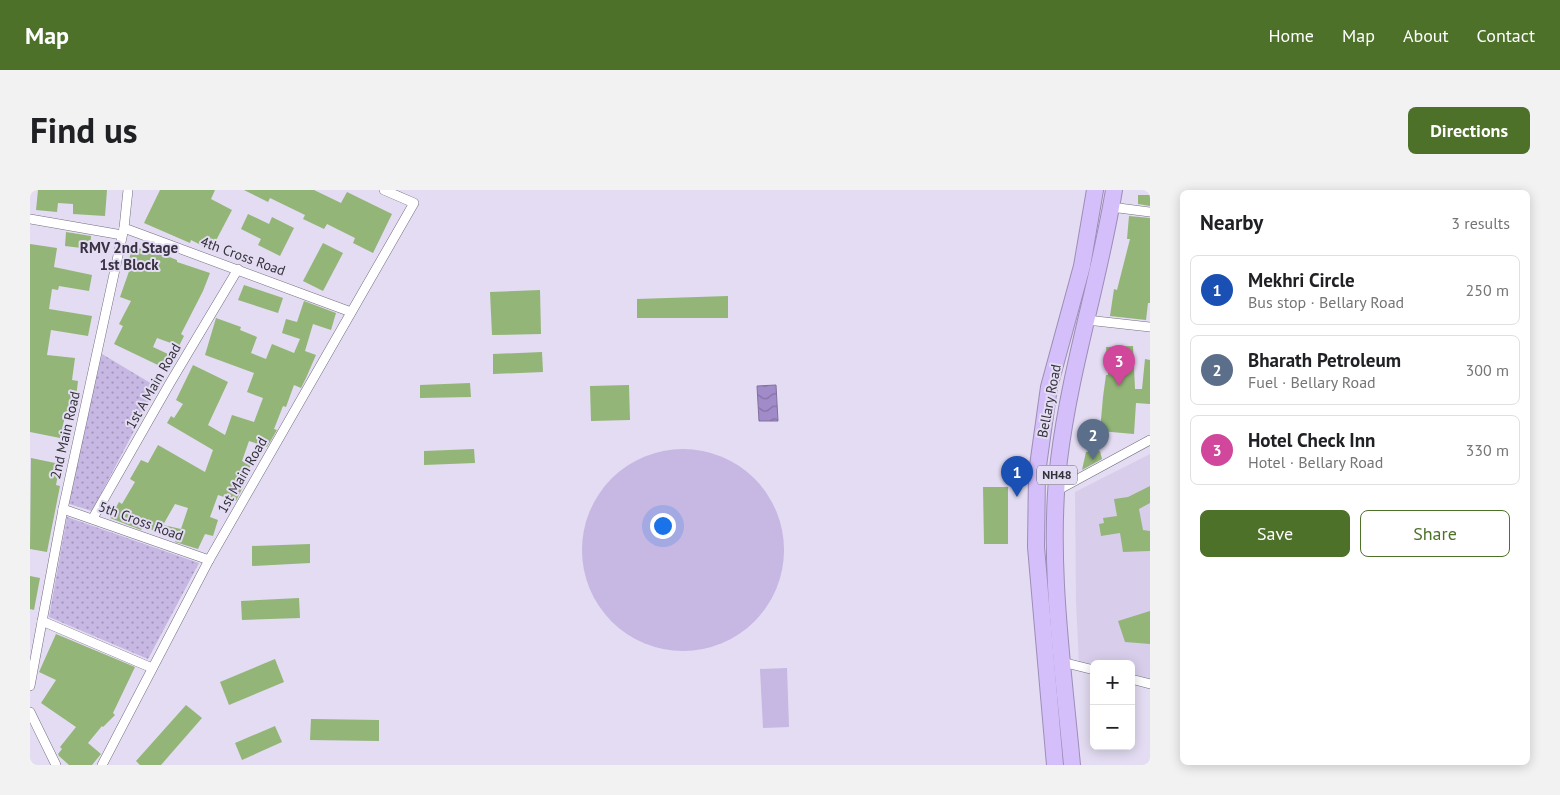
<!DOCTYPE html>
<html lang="en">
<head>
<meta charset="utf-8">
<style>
  :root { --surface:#fff; --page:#f2f2f2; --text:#202124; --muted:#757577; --line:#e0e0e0; --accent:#4d7129 }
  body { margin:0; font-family:"PT Sans",sans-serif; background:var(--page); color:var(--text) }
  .controls { position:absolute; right:15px; bottom:15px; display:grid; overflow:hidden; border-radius:8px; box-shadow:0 2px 12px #0003 }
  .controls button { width:45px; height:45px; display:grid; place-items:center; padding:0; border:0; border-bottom:1px solid var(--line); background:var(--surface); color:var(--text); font:25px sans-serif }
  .you { position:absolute; left:632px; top:335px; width:18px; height:18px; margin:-12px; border:4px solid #fff; border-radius:50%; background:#1a73e8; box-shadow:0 0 0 8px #1a73e833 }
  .badge { display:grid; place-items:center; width:32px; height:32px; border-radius:50%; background:var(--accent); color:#fff; font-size:16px; font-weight:700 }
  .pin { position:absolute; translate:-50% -41px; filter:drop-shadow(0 1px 2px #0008) }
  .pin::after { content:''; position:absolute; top:26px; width:18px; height:15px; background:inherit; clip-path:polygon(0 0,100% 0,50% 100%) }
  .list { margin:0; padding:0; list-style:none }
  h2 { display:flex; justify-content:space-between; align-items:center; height:65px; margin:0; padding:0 20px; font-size:21px }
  h2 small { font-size:16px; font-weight:400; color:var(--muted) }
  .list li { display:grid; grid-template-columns:32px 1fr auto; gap:15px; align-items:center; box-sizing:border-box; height:70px; margin:0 10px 10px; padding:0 10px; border:1px solid var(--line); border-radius:8px }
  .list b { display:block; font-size:19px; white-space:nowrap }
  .list p { margin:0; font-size:16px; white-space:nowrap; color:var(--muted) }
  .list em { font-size:16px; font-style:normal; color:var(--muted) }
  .actions { display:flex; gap:10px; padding:15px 20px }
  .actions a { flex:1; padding:11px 0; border:1px solid var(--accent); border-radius:8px; text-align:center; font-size:18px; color:var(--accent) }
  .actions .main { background:var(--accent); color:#fff }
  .map { position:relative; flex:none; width:1120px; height:575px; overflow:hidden; border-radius:8px }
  header { display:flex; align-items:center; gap:30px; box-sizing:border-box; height:70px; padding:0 25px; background:var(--accent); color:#fff }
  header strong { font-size:24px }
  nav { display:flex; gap:28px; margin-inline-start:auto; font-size:18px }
  .intro { display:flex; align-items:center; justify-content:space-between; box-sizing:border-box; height:120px; padding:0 30px }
  h1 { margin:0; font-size:35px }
  .button { padding:12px 22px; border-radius:8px; background:var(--accent); color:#fff; font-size:18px; font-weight:700 }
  main { display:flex; gap:30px; padding:0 30px }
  aside { flex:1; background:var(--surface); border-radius:8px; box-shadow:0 2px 12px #0003 }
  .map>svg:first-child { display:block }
  .built { fill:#d8ceeb }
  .grass { fill:url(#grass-dots) }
  .garden { fill:#c6b7e3 }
  .water { fill:url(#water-waves); stroke:#81709e }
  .building { fill:#93b577; fill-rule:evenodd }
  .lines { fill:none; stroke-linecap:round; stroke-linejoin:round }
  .street-casing { stroke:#746e81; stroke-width:10 }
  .highway-casing { stroke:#9c8db6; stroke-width:18 }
  .street { stroke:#fff; stroke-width:9 }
  .highway { stroke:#d4bffa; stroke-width:16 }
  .labels { text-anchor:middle; stroke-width:4; stroke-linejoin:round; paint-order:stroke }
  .shield { fill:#e3dcf2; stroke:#686470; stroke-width:1 }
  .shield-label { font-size:12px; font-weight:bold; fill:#333139 }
  .street-label { font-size:14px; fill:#333139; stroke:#e3dcf2 }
  .neighbourhood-label { font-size:15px; font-weight:bold; fill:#383243; stroke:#e3dcf2 }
</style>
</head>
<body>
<header>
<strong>Map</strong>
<nav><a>Home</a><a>Map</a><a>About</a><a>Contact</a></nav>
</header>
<div class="intro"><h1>Find us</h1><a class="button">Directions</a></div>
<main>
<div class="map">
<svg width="1120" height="575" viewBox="0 0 1120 575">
  <defs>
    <pattern id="grass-dots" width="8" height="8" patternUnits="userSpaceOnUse" patternTransform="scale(1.25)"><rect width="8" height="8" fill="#c6b7e3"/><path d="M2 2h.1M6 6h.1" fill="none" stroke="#a195b9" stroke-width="1.8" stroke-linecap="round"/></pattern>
    <pattern id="water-waves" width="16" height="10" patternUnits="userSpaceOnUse" patternTransform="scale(1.25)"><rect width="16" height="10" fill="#a28bc9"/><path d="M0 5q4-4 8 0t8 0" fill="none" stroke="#8572a4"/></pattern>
  </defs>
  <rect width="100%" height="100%" fill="#e3dcf2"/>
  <!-- built -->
  <polygon class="built" points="1120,264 1120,492 1101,487 1101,474 1064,474 1064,479 1049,475 1046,411 1045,302"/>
  <!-- grass -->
  <g class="grass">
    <polygon points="72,164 127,197 62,321 36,313"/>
    <polygon points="37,327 169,373 118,469 19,427"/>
  </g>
  <!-- garden -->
  <g class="garden">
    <circle cx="653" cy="360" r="101"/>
    <polygon points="757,478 759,537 733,538 730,479"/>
  </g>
  <!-- water -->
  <polygon class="water" points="746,195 748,231 729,231 727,196"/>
  <!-- building -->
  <g class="building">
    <polygon points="8,0 77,0 75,26 43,24 43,14 28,13 27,22 6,20"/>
    <polygon points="130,0 185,0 181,9 202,20 181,60 161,50 160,53 114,33"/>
    <polygon points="214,0 284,0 311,13 317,2 362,24 343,63 323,53 325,48 297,34 294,39 273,29 275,25 240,8 238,12"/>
    <polygon points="1108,5 1120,5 1120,16 1108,14"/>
    <polygon points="218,24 239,34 242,27 264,38 250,66 228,55 231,49 211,39"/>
    <polygon points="1099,26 1120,28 1120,113 1118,113 1116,130 1080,126 1084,99 1087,100 1100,49 1097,49"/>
    <polygon points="36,42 61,46 60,59 35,56"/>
    <polygon points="293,53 313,63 293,101 273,91"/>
    <polygon points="0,54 27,58 24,77 62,85 59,101 29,96 28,100 22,99 19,119 62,126 58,146 21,140 17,165 45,168 42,190 48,191 44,224 36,222 30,248 0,242"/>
    <polygon points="103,56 125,64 126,62 147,70 147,72 180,83 173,101 151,144 154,146 149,156 127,148 123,157 138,164 132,177 84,154 93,136 89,134 101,111 90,107 103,70 99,69"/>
    <polygon points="214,95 253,108 248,123 208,110"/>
    <polygon points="510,100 511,144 462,145 460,102"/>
    <polygon points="698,106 698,128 607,128 607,109"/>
    <path d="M274 111 306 123 301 140 283 134 275 161 286 165 276 188 271 198 264 195 256 217 253 216 244 239 247 240 237 257 219 251 212 271 221 274 215 293 206 311 188 305 180 327 188 330 183 346 175 344 168 359 145 352 147 347 125 342 114 334 111 340 80 328 89 312 92 314 105 292 100 289 111 270 118 273 128 255 175 282 183 260 137 233 141 226 144 228 153 214 146 210 163 175 198 192 178 235 195 245 202 225 224 232 233 208 217 202 224 183 175 165 186 128 211 137 210 140 227 147 221 163 236 169 242 154 264 163 270 149 252 143 256 129 267 132ZM145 314 158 318 151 339 133 335Z"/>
    <polygon points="1103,156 1105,199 1112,199 1115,169 1120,170 1120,214 1106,213 1104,244 1070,241 1073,207 1076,185 1078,185 1076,157"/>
    <polygon points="512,162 513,182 463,184 463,164"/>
    <polygon points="440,193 441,207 390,208 390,195"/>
    <polygon points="599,195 600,230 561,231 560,196"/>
    <polygon points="444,259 445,273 394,275 394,261"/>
    <polygon points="1070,261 1072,269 1052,280 1056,262"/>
    <polygon points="1,268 30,274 26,295 30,296 17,362 0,359"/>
    <polygon points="1120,296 1120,313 1109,319 1113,340 1120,341 1120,361 1093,362 1090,343 1071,346 1069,334 1074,333 1073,328 1087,326 1084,309 1098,307"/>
    <polygon points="953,297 978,297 978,354 954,354"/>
    <polygon points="280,354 280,373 222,376 222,356"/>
    <polygon points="0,386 10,388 4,420 0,419"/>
    <polygon points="269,408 270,428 212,430 211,411"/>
    <polygon points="1120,421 1120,454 1095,452 1088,431"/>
    <polygon points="26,444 105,477 83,523 85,525 73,537 72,536 58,553 71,564 62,575 39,575 29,566 28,564 32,559 30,557 46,537 11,513 26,490 9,482"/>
    <polygon points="245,469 254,492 199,515 190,492"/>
    <polygon points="156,515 172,528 131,575 110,575 106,571"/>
    <polygon points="281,529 349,530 349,551 280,550"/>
    <polygon points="245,536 252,552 212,570 205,553"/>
  </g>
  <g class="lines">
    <defs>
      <g id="street">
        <polyline points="1081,17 1120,22"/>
        <polyline points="0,29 92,45"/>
        <polyline points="94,38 321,122"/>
        <polyline points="1057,130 1120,137"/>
        <polyline points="1026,301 1120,250"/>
        <polyline points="33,319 179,370"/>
        <polyline points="63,328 140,193 208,79"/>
        <polyline points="12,431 122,478"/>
        <polyline points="1032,472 1064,480"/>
        <polyline points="1101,489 1120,494"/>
        <polyline points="0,496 33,319 94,38 98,0"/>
        <polyline points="0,522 26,575"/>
        <polyline points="72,575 179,370 384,13 354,0"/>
      </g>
      <g id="highway">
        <polyline points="1025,575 1006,357 1007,283 1019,197 1052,76 1065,0"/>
        <path d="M1042 575C1033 477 1017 368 1029 270 1040 179 1069 91 1084 0"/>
      </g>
    </defs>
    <!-- street casing -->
    <use href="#street" class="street-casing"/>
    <!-- highway casing -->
    <use href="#highway" class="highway-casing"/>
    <!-- street -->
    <use href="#street" class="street"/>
    <!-- highway -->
    <use href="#highway" class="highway"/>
  </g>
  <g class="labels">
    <!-- shield labels -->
    <rect class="shield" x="1007" y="275.5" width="40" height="19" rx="4"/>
    <g class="shield-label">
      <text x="1027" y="289">NH48</text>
    </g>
    <!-- street labels -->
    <g class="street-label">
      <text transform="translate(213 66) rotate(20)" y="5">4th Cross Road</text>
      <text transform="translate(123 196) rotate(-60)" y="5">1st A Main Road</text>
      <text transform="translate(1019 211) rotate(-79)" y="5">Bellary Road</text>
      <text transform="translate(35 245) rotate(-77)" y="5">2nd Main Road</text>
      <text transform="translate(212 285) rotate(-60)" y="5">1st Main Road</text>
      <text transform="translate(111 331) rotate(20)" y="5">5th Cross Road</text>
    </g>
    <!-- neighbourhood labels -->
    <g class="neighbourhood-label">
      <text x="99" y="63">RMV 2nd Stage<tspan x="99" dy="17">1st Block</tspan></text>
    </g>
  </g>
</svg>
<div class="controls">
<button>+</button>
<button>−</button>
</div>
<div class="you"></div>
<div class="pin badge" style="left:987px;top:307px;background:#1a4fb4">1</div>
<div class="pin badge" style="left:1063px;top:270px;background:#5c6f8a">2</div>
<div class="pin badge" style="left:1089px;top:196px;background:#d1479c">3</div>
</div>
<aside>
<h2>Nearby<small>3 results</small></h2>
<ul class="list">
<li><span class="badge" style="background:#1a4fb4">1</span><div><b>Mekhri Circle</b><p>Bus stop · Bellary Road</p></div><em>250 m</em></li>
<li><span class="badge" style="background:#5c6f8a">2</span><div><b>Bharath Petroleum</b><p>Fuel · Bellary Road</p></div><em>300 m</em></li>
<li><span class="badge" style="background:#d1479c">3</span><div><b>Hotel Check Inn</b><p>Hotel · Bellary Road</p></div><em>330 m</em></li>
</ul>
<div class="actions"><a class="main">Save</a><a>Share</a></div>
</aside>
</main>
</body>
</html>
